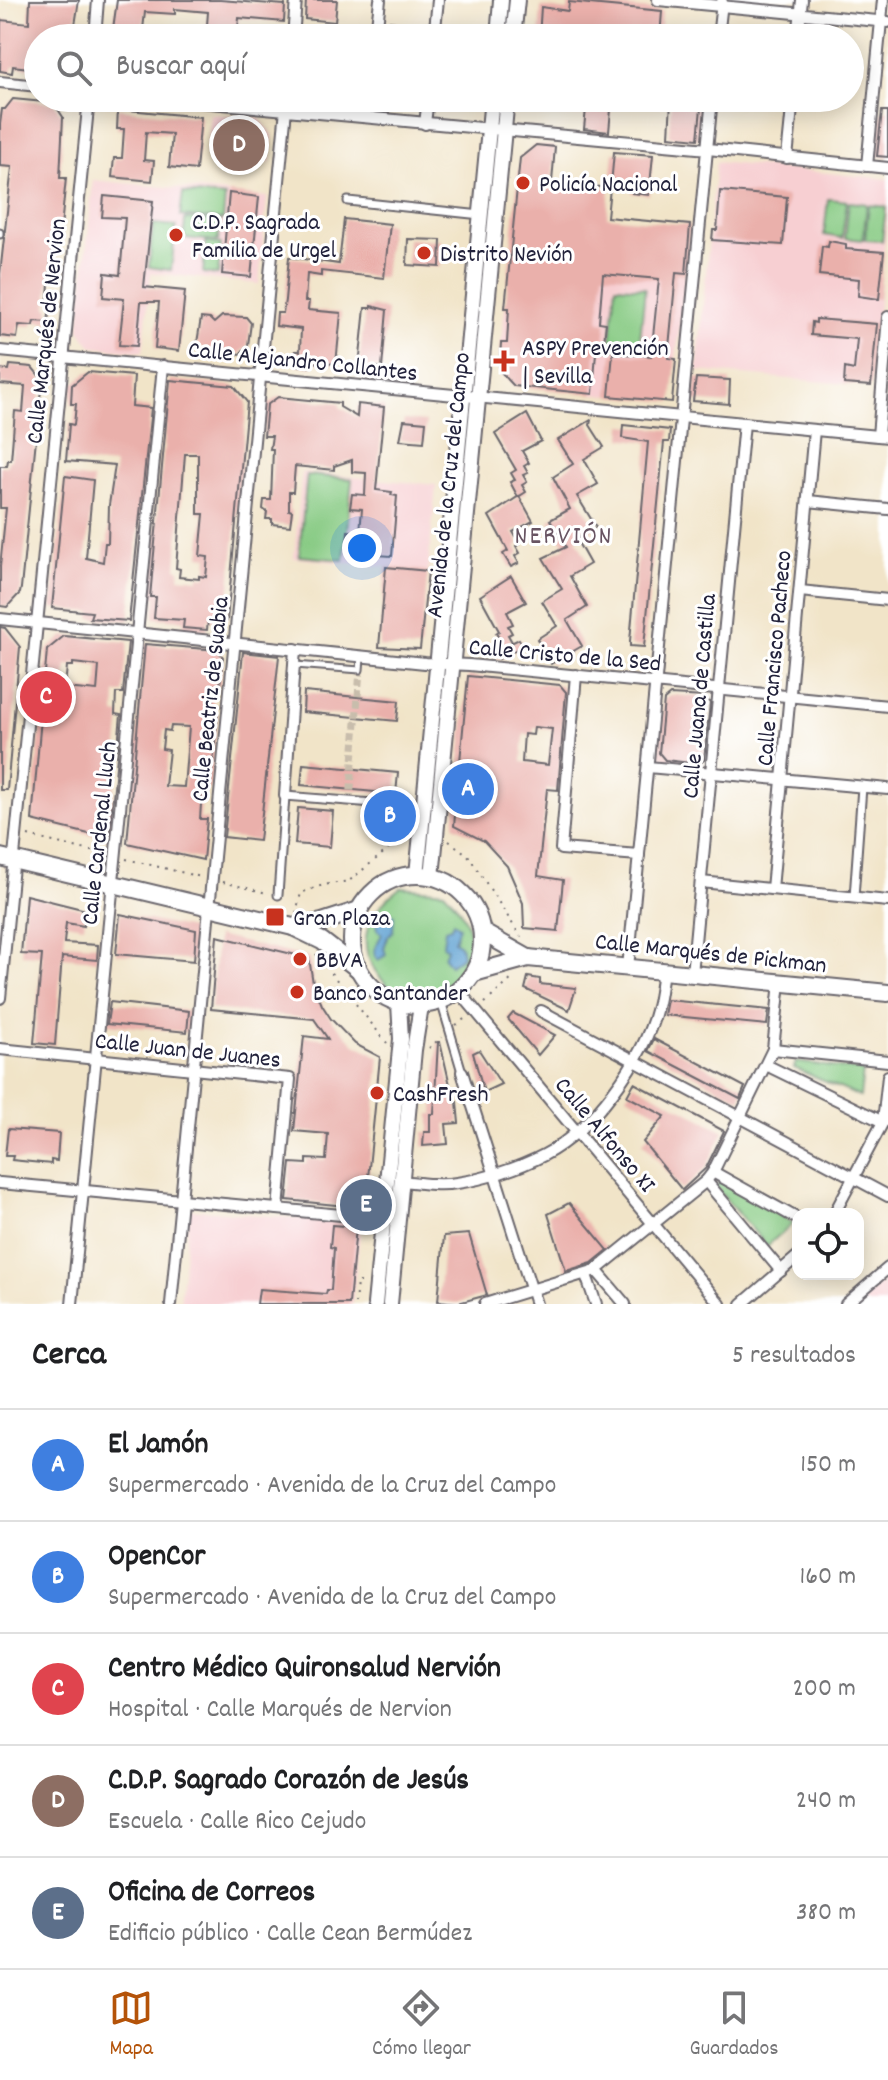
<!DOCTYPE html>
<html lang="es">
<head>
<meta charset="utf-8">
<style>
  :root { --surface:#fff; --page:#f6f6f6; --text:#202124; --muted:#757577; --line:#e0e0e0; --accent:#b45309 }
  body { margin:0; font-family:Dekko,sans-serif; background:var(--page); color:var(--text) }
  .controls { position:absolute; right:24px; bottom:24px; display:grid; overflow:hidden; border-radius:16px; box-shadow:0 4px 20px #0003 }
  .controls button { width:72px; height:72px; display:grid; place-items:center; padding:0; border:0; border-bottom:2px solid var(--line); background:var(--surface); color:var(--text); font:40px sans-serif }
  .you { position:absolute; left:362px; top:548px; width:28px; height:28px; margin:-20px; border:6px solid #fff; border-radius:50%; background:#1a73e8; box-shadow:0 0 0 12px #1a73e833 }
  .badge { display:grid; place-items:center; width:52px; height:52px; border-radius:50%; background:var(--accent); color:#fff; font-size:26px; font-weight:700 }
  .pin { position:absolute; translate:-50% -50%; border:4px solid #fff; box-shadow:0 2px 8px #0006 }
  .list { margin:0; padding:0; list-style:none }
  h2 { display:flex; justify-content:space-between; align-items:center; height:104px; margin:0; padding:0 32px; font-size:34px }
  h2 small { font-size:26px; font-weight:400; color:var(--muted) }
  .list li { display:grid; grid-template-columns:52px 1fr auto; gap:24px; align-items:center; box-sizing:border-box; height:112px; padding:0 32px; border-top:2px solid var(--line) }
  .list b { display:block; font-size:30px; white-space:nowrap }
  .list p { margin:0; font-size:26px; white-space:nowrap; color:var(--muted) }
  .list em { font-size:26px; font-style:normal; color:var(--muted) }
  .icon { flex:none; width:44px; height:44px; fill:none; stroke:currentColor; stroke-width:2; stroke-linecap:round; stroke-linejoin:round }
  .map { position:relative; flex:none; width:888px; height:1304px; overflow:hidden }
  .search { position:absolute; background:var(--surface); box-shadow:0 4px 20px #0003; left:24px; right:24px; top:24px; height:88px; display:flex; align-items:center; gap:20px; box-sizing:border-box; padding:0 28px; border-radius:44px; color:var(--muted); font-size:30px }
  .sheet { height:664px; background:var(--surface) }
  nav { display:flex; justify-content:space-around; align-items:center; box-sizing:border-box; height:112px; border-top:2px solid var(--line); background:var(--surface); font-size:22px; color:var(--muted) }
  nav a { display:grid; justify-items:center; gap:4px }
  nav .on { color:var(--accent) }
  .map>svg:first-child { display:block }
  .built { fill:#f7cfd2 }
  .green { fill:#88cb84; stroke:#557660; stroke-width:2 }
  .water { fill:#5da0d1; stroke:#406186; stroke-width:2 }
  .building { fill:#eab0ab; fill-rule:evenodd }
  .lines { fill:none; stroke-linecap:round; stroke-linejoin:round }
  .pedestrian-tunnel { stroke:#c8bdac; stroke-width:7; stroke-dasharray:7 3.5; stroke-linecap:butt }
  .service-casing { stroke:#6a666c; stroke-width:9 }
  .pedestrian-casing { stroke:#6a666c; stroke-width:11 }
  .minor-casing { stroke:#6a666c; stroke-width:14 }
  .secondary-casing { stroke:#6a666c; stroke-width:18 }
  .primary-casing { stroke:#6a666c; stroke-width:20 }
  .path { stroke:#6a666c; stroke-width:2; stroke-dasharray:2 6; stroke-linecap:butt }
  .service { stroke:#fff; stroke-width:5 }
  .pedestrian { stroke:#fff; stroke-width:7 }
  .minor { stroke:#fff; stroke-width:10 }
  .secondary { stroke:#fff; stroke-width:14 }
  .primary { stroke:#fff; stroke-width:16 }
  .poi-dot { fill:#c8321e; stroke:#fff; stroke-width:3 }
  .labels { text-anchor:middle; stroke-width:6; stroke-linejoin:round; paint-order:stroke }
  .poi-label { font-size:24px; fill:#22223b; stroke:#fff; text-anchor:start }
  .street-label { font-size:24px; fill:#22223b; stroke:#fff }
  .neighbourhood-label { font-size:26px; letter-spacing:2px; fill:#685462; stroke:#fff }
</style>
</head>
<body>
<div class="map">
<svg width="888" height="1304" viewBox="0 0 888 1304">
  <rect width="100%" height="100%" fill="#fff"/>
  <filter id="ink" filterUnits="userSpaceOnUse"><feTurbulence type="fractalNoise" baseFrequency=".0125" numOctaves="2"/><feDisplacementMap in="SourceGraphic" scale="16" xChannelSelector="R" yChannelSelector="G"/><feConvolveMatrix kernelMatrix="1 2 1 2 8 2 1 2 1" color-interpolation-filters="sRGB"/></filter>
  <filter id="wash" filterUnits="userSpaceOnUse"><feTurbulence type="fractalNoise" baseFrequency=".006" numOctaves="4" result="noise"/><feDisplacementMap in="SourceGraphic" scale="32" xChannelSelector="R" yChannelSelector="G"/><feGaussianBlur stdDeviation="1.8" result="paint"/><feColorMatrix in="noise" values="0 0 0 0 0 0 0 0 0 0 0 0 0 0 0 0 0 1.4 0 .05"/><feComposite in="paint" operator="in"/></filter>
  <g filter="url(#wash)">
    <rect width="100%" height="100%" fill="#f1e4c8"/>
    <!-- built -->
    <g class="built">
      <polygon points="210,114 259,118 273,135 270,162 206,156"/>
      <polygon points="716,162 888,179 888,207 871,386 697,371"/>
      <polygon points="93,180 267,197 259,284 151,273 143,352 93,347 79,330"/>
      <polygon points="603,267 686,274 676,359 613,353 609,396 593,394 567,349 501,343 505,308 599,317"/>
      <polygon points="302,472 436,485 428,571 294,558"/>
      <polygon points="189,1209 361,1224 352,1304 180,1304"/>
      <polygon points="888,1276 888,1304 856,1304 888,1277"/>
    </g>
    <!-- green -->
    <g class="green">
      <polygon points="183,193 225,197 223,220 180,216"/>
      <polygon points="828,199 847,201 842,238 824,235"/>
      <polygon points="849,202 867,204 863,240 845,238"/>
      <polygon points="869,205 886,207 882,241 865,240"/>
      <polygon points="185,219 220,222 218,241 184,238"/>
      <polygon points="153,224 176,226 171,270 149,267"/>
      <polygon points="206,242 221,244 218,275 203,273"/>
      <polygon points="616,286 645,288 639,350 610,348"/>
      <polygon points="307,475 352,479 344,560 299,556"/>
      <path d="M401 887 444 891C452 900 462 910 466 922 476 947 464 989 433 992 419 993 404 992 390 988 351 951 362 917 401 887Z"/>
      <polygon points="796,1062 863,1071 860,1097 794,1068"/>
      <polygon points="721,1181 793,1223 767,1246 715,1187"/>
    </g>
    <!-- water -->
    <g class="water">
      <path d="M389 911 394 915 393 931 388 936 384 948 386 955 378 960C369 951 378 944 382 934L377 930C375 921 380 913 389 911Z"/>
      <polygon points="453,922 459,926 454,941 460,945 462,956 450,965 444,957 447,949 443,945 445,929 451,927"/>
    </g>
    <g id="blocks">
      <!-- building -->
      <g class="building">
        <polygon points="30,0 79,0 73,38 38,38 38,69 13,66 12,73 0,71 1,20 29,23"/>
        <polygon points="117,0 220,0 285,5 284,22 239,18 237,38 206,38 208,12 175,9 175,14 145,12 142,38 121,38 112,36"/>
        <polygon points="306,0 337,0 335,22 305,19"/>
        <polygon points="569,2 662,11 660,38 539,38 541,7 568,11"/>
        <polygon points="587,98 612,98 609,132 584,129"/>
        <polygon points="676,98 702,98 698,139 669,136 671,101 676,101"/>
        <polygon points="13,99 54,103 63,117 60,178 66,178 60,237 56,237 56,250 52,250 47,307 50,308 48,322 34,321 33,326 19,325 17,338 0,336 0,274 12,167 0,166 0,124 2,109 5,109"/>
        <polygon points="118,109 201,117 196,170 169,167 172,134 146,132 144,160 154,161 152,181 112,177 114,158 122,158 124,129 117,129"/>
        <polygon points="882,111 888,111 888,157 877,156"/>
        <polygon points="536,145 555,147 552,182 610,188 607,217 690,225 686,274 676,273 668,358 676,359 672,402 609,396 613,353 651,356 659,279 603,274 599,322 606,323 603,352 596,352 593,394 514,386 499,370 501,343 507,343 509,308 505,308 520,158"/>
        <polygon points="614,152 653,155 649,195 632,193 632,187 611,185"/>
        <polygon points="720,191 787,197 783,245 712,240 713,230 717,230"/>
        <polygon points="229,193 259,197 251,277 222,274"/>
        <polygon points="104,196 153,201 144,287 185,291 179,351 155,348 159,302 141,302 137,346 119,345 124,299 103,297 105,273 120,275 125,218 102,217"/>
        <polygon points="344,219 390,224 384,278 321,271 321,276 307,274 305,301 309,301 308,310 341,313 336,364 312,362 312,367 295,365 295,351 300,351 301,329 276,326 277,313 283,313 285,300 289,257 339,264"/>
        <polygon points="408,239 441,240 440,267 407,265"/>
        <polygon points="829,241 846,244 846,249 884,252 879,299 858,296 859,279 819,275 822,246 828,247"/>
        <polygon points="371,306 387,310 382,368 359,366 365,308 371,308"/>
        <polygon points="222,316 246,317 251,323 248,345 240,354 202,348 197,343 201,318 210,319 214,323"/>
        <polygon points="816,319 877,324 871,386 844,384 845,368 854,370 857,339 811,335 812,322 816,323"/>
        <polygon points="10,365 32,367 42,379 21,588 20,593 7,607 0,606 0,567 6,508 0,508 0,466 7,466 8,460 11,460 15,411 23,412 25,386 0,384 0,369 9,370"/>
        <polygon points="88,372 134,376 132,406 151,408 129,621 90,618 92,612 52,608 65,476 93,480 86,558 103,562 105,543 108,543 109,505 115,465 66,461 69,424 74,425 76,404 71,404 72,385"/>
        <polygon points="696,378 730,380 729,404 693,401"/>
        <path d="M170 380 234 386 247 402 227 621 208 620 207 630 183 628 184 620 154 618 156 597H150ZM185 454H198V514H204L200 556 208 557 206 577 199 576V579L179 577 180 569 176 568Z"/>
        <polygon points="278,397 340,403 340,407 357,417 358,404 384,407 376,490 392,492 391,495 397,496 392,556 361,554 361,547 347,545 348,531 360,532 362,509 350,508 352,494 365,495 366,473 352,472 352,460 334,466 334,470 295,466 293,492 289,492 289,510 292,511 290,526 272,524 272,519 266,519 267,512 263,509 264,500 271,500 273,449 270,449 272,436 264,436 267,405"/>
        <polygon points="527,414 541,441 522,451 529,463 524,466 528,473 523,475 527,482 522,485 526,492 518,497 510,482 515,480 511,473 516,470 495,434"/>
        <polygon points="404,420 426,422 424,442 400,440"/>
        <polygon points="591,420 590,425 604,447 584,459 598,484 577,496 596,527 576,539 590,564 570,576 587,607 567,620 582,646 551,664 537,639 557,626 542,601 562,589 543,558 566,547 550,520 570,509 553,477 573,464 558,440"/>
        <polygon points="623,425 670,430 669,442 664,442 644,647 630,646 630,641 648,442 622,438"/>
        <polygon points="519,496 533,521 513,532 520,544 516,546 520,553 515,556 519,563 511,567 503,554 508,551 489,516"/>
        <polygon points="386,567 428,571 420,649 379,647"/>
        <polygon points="511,576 526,602 507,612 513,624 508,626 512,633 508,635 512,642 507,645 519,639 523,646 499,659 494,652 499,649 495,642 500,640 496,633 499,631 480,596"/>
        <polygon points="0,627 5,628 20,647 7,790 0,790"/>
        <path d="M64 636 128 642 123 693H116L115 714 121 715 109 839 32 820 47 650ZM73 663 99 666 97 691 65 688 67 666H73Z"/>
        <path d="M145 644 218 650 223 657 220 686 215 685 212 713H218L210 790 202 789 200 819H207L203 860 127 843ZM171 726 189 727 184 787 165 786 169 750 162 749 164 730 170 731Z"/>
        <polygon points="243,652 279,656 259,841 224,837"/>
        <path d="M468 676 560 685 566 692 558 790 547 789 538 876 563 880 558 931 524 928 523 903 507 866 484 841 454 826ZM534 727 552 729 548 765 522 762 524 734 533 735Z"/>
        <polygon points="304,692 399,701 397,721 303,712"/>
        <polygon points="670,695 705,697 710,703 704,760 699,764 665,760 659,753 664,700"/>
        <polygon points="303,764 398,773 396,794 301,785"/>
        <polygon points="298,808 333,811 330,847 295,844"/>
        <polygon points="26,895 86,910 84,926 66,923 64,943 98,945 97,960 62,957 55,1045 34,1043 42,955 21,954"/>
        <polygon points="120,914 196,930 194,961 116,954"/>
        <polygon points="217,936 309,958 313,983 322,1005 331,1019 355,1044 380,1057 365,1208 287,1200 291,1163 307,1164 307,1159 326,1160 328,1134 294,1131 304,1036 328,1039 314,1019 211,1009"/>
        <polygon points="528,977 540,979 540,984 576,988 569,1010 525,989"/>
        <polygon points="667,1000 769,1010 767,1025 664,1015"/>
        <polygon points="110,1002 189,1011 187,1032 107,1024"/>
        <polygon points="513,1013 555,1035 538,1055 508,1019"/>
        <polygon points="654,1039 745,1087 740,1099 648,1051"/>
        <polygon points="438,1042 440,1042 454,1102 457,1102 459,1123 446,1124 448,1144 423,1146 424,1132 430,1132 430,1114 434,1114"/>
        <polygon points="479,1050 501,1084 484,1092 473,1053"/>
        <polygon points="634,1083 724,1131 706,1168 682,1190 643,1142 665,1116 627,1096"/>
        <polygon points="8,1129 59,1133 57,1161 51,1160 51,1164 12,1160 13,1156 5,1156"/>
        <polygon points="569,1203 608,1250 592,1263 566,1271 548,1214"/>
        <polygon points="332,1225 356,1227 349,1304 257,1304 259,1289 326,1294 327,1290 331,1290 334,1248 330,1247"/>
        <polygon points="469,1234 487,1295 458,1303 438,1301 444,1236"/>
      </g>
    </g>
  </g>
  <g filter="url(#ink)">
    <use href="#blocks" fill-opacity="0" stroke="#6a666c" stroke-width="2"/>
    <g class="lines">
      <!-- pedestrian-tunnel -->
      <polyline class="pedestrian-tunnel" points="350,801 360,670"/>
      <defs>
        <g id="service">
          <polyline points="0,235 0,232"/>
          <polyline points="295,665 360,670 361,658"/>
        </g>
        <g id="pedestrian">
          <polyline points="348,201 481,215"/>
          <polyline points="278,895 285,796 411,806"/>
          <polyline points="854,897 862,787"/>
          <polyline points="441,1001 462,1072"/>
        </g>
        <g id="minor">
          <polyline points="380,0 377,26 488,38"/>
          <polyline points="658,0 888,22"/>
          <polyline points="95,38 98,0"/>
          <polyline points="293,38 296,0"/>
          <polyline points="434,38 438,0"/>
          <polyline points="718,38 722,2"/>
          <polyline points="798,38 802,0"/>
          <polyline points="0,82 38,86"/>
          <polyline points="157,98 708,149 888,168"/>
          <polyline points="425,124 428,98"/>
          <polyline points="787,158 793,98"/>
          <polyline points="867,166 883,0"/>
          <polyline points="0,351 888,437"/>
          <polyline points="878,436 888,317"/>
          <polyline points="808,501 888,509"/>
          <polyline points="800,591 888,600"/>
          <polyline points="0,619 425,663 469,665 888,706"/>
          <polyline points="576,675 561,849 639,855"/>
          <polyline points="648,767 888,789"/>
          <polyline points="285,796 295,649"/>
          <polyline points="701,882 888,901"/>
          <polyline points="772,889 814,430"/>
          <polyline points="628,968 712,98"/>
          <polyline points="692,974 744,423"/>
          <polyline points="459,991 720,1304"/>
          <polyline points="0,998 89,98"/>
          <polyline points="541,1011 888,1196"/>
          <polyline points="0,1049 290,1079 278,1209"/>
          <polyline points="773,1049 888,1061"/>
          <polyline points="766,1065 883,1122"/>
          <polyline points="462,1072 536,1304"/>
          <polyline points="713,1172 798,1219"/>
          <path d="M402 1181C420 1183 438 1186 457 1183 485 1179 519 1168 544 1155 592 1130 644 1060 657 1007 660 996 661 983 663 971"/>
          <polyline points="706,1181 781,1271"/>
          <polyline points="0,1183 384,1219"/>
          <polyline points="834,1214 883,1122 888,1076"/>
          <polyline points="596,1270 625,1304"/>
          <polyline points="586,1275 596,1304"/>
          <polyline points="72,1304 163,366"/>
          <polyline points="171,1304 287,98"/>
          <polyline points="485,1304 596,1270 706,1181 713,1172 773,1049 780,982"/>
          <polyline points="742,1304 798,1256"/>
          <polyline points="846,1304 888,1268"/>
        </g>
        <g id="secondary">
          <polyline points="498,38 501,0"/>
          <polyline points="513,38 517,0"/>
          <polyline points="417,875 492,98"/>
          <polyline points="432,877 507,98"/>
          <polyline points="375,1304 401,1039 399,1003"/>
          <polyline points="390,1304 414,1050 421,1006"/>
        </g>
        <g id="primary">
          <polyline points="0,857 293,927 322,941 358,969"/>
          <circle cx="417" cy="940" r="65"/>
          <polyline points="293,927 322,922 359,910"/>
          <polyline points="482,932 528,958"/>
          <polyline points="474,973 528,958 888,993"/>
        </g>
      </defs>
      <!-- service casing -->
      <use href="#service" class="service-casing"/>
      <!-- pedestrian casing -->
      <use href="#pedestrian" class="pedestrian-casing"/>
      <!-- minor casing -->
      <use href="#minor" class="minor-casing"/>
      <!-- secondary casing -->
      <use href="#secondary" class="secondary-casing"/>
      <!-- primary casing -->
      <use href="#primary" class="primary-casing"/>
      <!-- path -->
      <g class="path">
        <polyline points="28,836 104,854"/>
        <polyline points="449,841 468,855 521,937"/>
        <polyline points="126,859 201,877"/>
        <polyline points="223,882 267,893"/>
        <polyline points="296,913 301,893 323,885 349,881 402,838 409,829"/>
        <polyline points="316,954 387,1043"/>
        <polyline points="485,1003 513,978"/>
        <polyline points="456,1025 467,1017"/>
        <polyline points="429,1048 442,1037"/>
        <polyline points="355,1304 357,1282 364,1282"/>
      </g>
      <!-- service -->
      <use href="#service" class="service"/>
      <!-- pedestrian -->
      <use href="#pedestrian" class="pedestrian"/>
      <!-- minor -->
      <use href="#minor" class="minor"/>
      <!-- secondary -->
      <use href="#secondary" class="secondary"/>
      <!-- primary -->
      <use href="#primary" class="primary"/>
    </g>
  </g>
  <!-- markers -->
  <g class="poi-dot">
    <circle cx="523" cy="183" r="8"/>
    <circle cx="176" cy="235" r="8"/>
    <circle cx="424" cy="253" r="8"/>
    <path d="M500 349h8v8h8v8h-8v8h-8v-8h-8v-8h8z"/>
    <rect x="265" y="907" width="20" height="20" rx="4"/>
    <circle cx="300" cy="959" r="8"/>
    <circle cx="297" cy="992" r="8"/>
    <circle cx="377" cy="1093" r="8"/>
  </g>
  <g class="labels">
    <!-- poi labels -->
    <g class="poi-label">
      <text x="539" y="191">Policía Nacional</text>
      <text x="192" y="229">C.D.P. Sagrada<tspan x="192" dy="28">Familia de Urgel</tspan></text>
      <text x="440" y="261">Distrito Nevión</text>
      <text x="522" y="355">ASPY Prevención<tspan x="522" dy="28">| Sevilla</tspan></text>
      <text x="293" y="925">Gran Plaza</text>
      <text x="316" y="967">BBVA</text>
      <text x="313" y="1000">Banco Santander</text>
      <text x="393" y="1101">CashFresh</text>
    </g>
    <!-- street labels -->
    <g class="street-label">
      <text transform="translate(45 331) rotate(-84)" y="8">Calle Marqués de Nervion</text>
      <text transform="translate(303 360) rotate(6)" y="8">Calle Alejandro Collantes</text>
      <text transform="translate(447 485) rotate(-84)" y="8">Avenida de la Cruz del Campo</text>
      <text transform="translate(565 654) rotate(5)" y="8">Calle Cristo de la Sed</text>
      <text transform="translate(773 658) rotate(-85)" y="8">Calle Francisco Pacheco</text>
      <text transform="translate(698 696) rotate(-85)" y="8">Calle Juana de Castilla</text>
      <text transform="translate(209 699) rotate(-84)" y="8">Calle Beatriz de Suabia</text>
      <text transform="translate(98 833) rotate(-84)" y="8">Calle Cardenal Lluch</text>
      <text transform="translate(711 952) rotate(6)" y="8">Calle Marqués de Pickman</text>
      <text transform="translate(188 1049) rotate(6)" y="8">Calle Juan de Juanes</text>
      <text transform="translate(606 1134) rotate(50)" y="8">Calle Alfonso XI</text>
    </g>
    <!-- neighbourhood labels -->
    <g class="neighbourhood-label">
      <text x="564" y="543">NERVIÓN</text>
    </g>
  </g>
</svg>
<div class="controls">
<button><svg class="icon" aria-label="locate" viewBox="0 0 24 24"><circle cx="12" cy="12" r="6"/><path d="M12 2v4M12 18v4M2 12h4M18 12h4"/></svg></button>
</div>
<div class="you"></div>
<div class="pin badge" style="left:468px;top:789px;background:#3f7fe0">A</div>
<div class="pin badge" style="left:390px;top:816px;background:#3f7fe0">B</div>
<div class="pin badge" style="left:46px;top:697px;background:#e0444e">C</div>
<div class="pin badge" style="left:239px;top:145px;background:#8d6e63">D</div>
<div class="pin badge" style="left:366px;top:1205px;background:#5c6f8a">E</div>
<div class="search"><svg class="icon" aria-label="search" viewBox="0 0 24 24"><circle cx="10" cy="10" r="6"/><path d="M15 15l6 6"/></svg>Buscar aquí</div>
</div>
<section class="sheet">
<h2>Cerca<small>5 resultados</small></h2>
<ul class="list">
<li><span class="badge" style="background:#3f7fe0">A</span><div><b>El Jamón</b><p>Supermercado · Avenida de la Cruz del Campo</p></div><em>150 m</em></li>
<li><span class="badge" style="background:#3f7fe0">B</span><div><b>OpenCor</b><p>Supermercado · Avenida de la Cruz del Campo</p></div><em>160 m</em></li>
<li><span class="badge" style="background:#e0444e">C</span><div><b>Centro Médico Quironsalud Nervión</b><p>Hospital · Calle Marqués de Nervion</p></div><em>200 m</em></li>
<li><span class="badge" style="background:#8d6e63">D</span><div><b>C.D.P. Sagrado Corazón de Jesús</b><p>Escuela · Calle Rico Cejudo</p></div><em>240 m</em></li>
<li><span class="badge" style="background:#5c6f8a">E</span><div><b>Oficina de Correos</b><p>Edificio público · Calle Cean Bermúdez</p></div><em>380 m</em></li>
</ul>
</section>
<nav>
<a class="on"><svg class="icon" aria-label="map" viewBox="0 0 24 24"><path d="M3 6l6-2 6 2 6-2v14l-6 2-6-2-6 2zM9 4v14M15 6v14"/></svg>Mapa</a>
<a><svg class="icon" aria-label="directions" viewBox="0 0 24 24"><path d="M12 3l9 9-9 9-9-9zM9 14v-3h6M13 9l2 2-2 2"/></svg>Cómo llegar</a>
<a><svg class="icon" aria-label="saved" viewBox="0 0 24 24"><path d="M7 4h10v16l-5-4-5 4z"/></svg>Guardados</a>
</nav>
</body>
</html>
